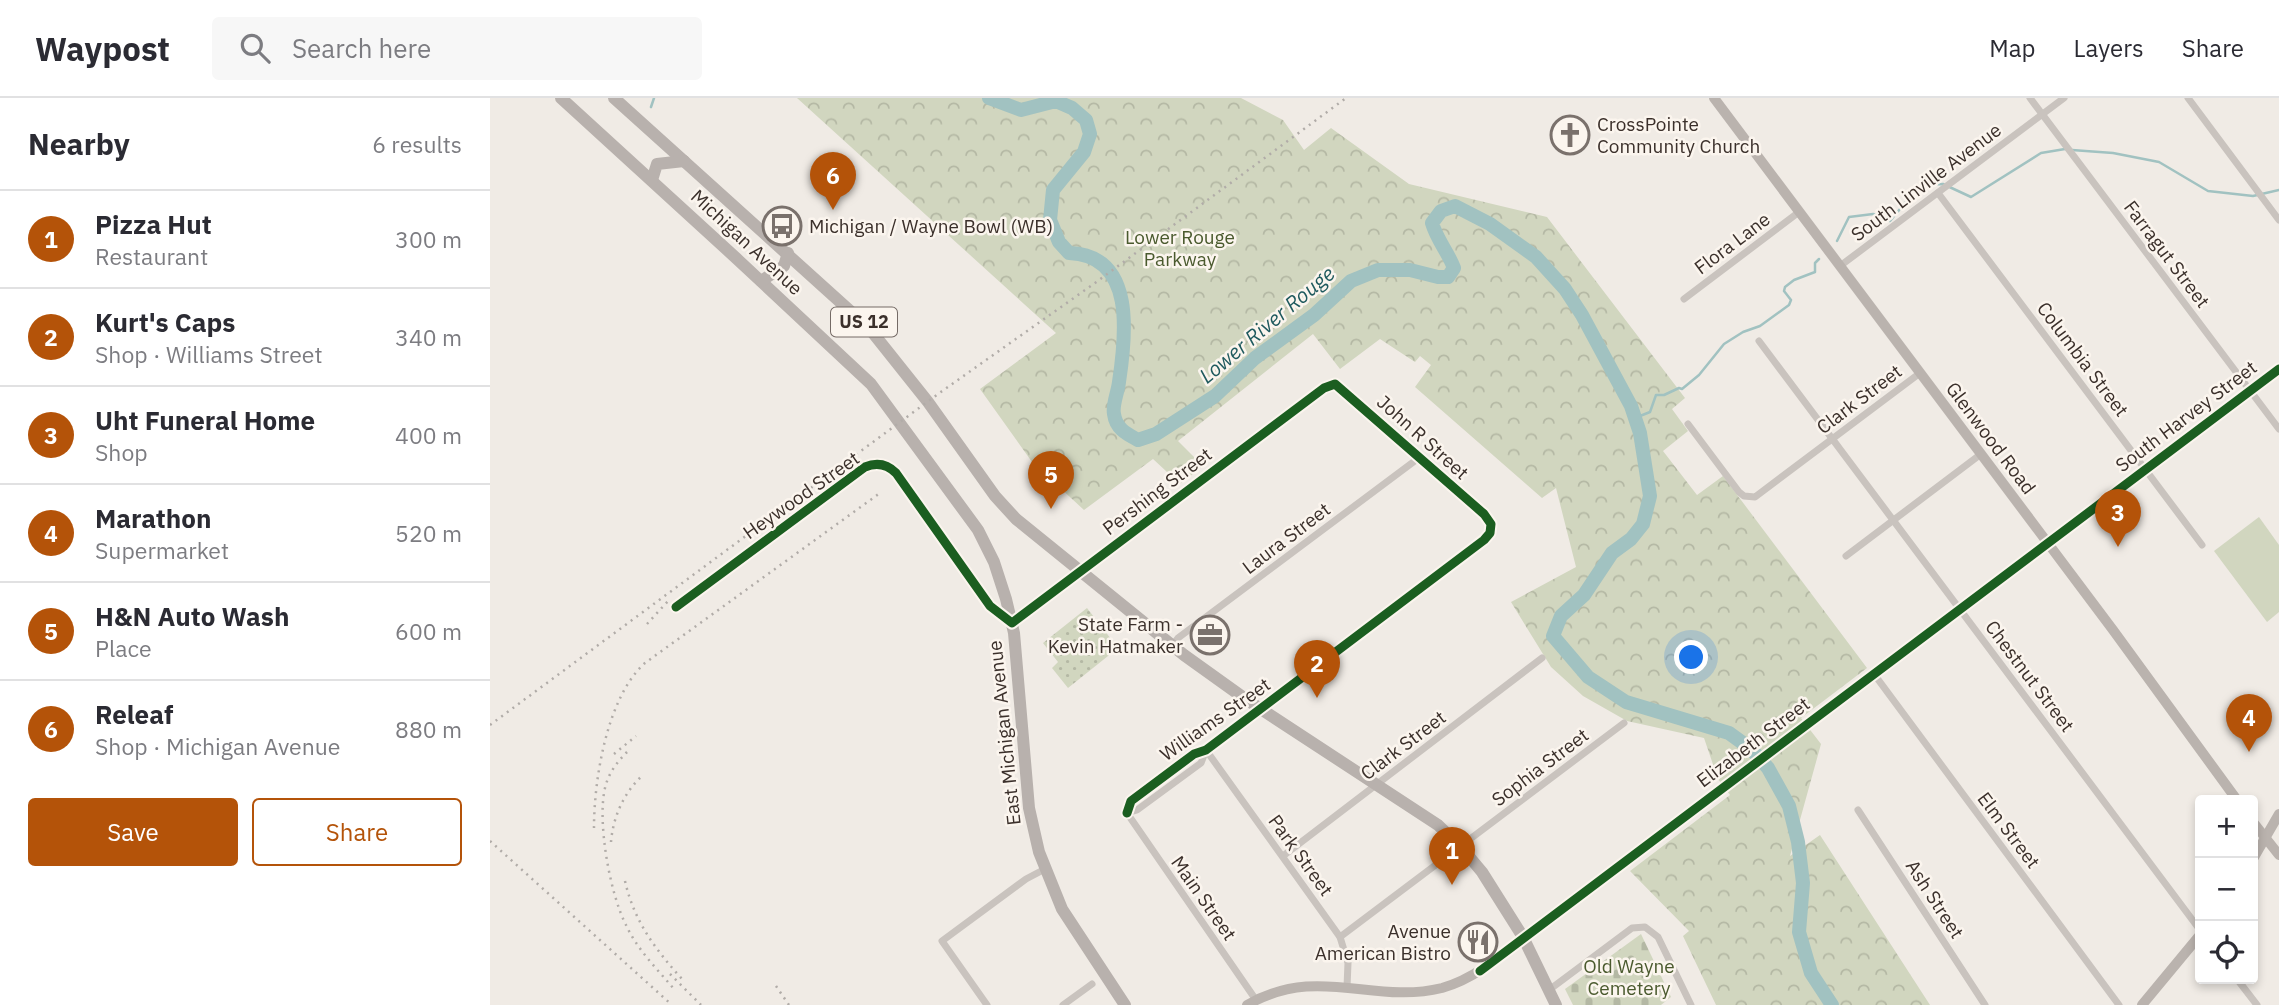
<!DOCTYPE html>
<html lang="en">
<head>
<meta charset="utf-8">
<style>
  :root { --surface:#fff; --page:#f7f7f7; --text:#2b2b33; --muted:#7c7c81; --line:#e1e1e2; --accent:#b45309 }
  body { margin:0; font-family:"IBM Plex Sans",sans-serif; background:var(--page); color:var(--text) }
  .controls { position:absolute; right:21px; bottom:21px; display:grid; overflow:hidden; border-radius:7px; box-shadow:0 4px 10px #0003 }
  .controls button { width:63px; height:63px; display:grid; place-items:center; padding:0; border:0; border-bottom:2px solid var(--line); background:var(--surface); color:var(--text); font:35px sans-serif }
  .you { position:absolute; left:1202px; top:560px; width:24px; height:24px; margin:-18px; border:5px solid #fff; border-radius:50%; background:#1a73e8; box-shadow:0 0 0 10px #1a73e833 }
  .badge { display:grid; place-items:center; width:46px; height:46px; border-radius:50%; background:var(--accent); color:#fff; font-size:23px; font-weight:700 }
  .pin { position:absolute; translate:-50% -58px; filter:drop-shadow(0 2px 4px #0008) }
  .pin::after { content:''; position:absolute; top:37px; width:24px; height:21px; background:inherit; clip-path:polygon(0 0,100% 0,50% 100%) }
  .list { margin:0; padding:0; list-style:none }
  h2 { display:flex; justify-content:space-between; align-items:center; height:91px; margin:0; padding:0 28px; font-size:30px }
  h2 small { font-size:23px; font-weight:400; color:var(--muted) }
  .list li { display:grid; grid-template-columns:46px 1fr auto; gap:21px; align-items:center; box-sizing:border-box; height:98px; padding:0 28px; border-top:2px solid var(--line) }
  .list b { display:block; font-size:26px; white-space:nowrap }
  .list p { margin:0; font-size:23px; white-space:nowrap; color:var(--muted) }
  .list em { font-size:23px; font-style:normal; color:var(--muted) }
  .actions { display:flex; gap:14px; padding:21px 28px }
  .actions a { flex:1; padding:16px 0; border:2px solid var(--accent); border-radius:7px; text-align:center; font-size:24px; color:var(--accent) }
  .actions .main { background:var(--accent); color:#fff }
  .icon { flex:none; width:38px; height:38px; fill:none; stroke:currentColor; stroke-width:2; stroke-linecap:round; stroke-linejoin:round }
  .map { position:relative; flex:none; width:1789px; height:907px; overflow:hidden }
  header { display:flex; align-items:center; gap:42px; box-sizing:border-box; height:98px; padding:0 35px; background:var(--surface); border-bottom:2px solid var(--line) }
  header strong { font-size:33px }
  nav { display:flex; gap:38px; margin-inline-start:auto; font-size:24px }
  .search { width:490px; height:63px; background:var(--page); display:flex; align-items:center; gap:18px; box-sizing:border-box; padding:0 24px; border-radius:7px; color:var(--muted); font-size:26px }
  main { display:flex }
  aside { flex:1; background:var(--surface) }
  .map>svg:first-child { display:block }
  .grass { fill:#d1d6bf }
  .forest { fill:url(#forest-crowns) }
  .cemetery { fill:url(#cemetery-stones) }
  .garden { fill:url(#garden-dots) }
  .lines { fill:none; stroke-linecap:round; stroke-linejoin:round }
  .stream { stroke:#a1c2c1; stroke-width:2.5 }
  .river { stroke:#a1c2c1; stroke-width:14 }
  .street { stroke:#c9c3be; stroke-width:7 }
  .secondary { stroke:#bab3ae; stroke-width:10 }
  .primary { stroke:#b8b1ad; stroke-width:12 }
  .rail { stroke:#b1aca8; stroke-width:2.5; stroke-dasharray:2 5; stroke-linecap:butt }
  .cycleway-casing { stroke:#fbf5ee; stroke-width:13 }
  .cycleway { stroke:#1b5e20; stroke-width:9 }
  .labels { text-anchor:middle; stroke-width:5; stroke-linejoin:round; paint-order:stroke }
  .shield { fill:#fbf5ee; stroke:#756b66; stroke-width:2 }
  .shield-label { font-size:18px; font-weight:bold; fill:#3b302b }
  .poi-label { font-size:19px; fill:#3b302b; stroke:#fbf5ee; text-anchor:start }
  .street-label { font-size:19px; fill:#3b302b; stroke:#fbf5ee }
  .park-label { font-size:19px; fill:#4a5a2e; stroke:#fbf5ee }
  .water-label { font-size:21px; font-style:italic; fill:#1f5a5e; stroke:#fbf5ee }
</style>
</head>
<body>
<header>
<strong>Waypost</strong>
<div class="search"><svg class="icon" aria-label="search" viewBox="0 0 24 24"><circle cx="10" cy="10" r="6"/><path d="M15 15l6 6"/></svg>Search here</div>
<nav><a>Map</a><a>Layers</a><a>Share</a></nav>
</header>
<main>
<aside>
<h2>Nearby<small>6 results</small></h2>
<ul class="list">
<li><span class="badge">1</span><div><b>Pizza Hut</b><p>Restaurant</p></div><em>300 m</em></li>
<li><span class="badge">2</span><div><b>Kurt's Caps</b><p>Shop · Williams Street</p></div><em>340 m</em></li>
<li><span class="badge">3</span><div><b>Uht Funeral Home</b><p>Shop</p></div><em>400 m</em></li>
<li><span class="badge">4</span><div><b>Marathon</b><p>Supermarket</p></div><em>520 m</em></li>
<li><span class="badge">5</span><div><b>H&amp;N Auto Wash</b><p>Place</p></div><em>600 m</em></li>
<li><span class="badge">6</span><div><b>Releaf</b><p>Shop · Michigan Avenue</p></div><em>880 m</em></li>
</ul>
<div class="actions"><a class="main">Save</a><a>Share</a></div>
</aside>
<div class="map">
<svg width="1789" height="907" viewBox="0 0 1789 907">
  <defs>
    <pattern id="forest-crowns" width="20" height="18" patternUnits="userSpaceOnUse" patternTransform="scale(1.75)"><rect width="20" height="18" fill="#d1d6bf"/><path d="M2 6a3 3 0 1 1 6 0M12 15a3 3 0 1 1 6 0" fill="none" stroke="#b4b8a4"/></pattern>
    <pattern id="cemetery-stones" width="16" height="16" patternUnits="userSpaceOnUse" patternTransform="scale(1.75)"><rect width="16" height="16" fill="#d1d6bf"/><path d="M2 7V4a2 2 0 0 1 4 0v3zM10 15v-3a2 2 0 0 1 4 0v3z" fill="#b4b8a4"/></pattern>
    <pattern id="garden-dots" width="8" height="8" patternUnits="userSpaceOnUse" patternTransform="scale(1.75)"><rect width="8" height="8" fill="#d1d6bf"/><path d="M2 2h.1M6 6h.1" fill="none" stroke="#b4b8a4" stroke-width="1.8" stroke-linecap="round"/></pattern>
  </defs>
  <rect width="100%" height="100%" fill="#f0ebe5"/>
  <!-- grass -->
  <polygon class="grass" points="1769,419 1789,447 1789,514 1777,524 1724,453"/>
  <!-- forest -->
  <polygon class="forest" points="307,0 751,0 793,22 814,52 841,30 919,86 1057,119 1195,300 1182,311 1198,333 1173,353 1207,397 1233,378 1377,570 1311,620 1331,646 1300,758 1330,737 1440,907 1226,907 1193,838 1199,833 1140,773 1240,697 1228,681 1214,640 1137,623 1093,598 1061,569 1021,504 1086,469 1066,390 1052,400 925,289 941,267 930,258 925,264 890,241 850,271 823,236 688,343 713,368 690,386 663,361 594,412 542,364 490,291 566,235"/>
  <!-- cemetery -->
  <polygon class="cemetery" points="1151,836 1181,899 1171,907 1083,907 1075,891"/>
  <!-- garden -->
  <polygon class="garden" points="597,510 628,550 578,590 562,570 568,564 553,545"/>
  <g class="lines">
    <!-- stream -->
    <g class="stream">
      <polyline points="161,9 164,0"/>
      <polyline points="1582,52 1623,55 1669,64 1718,93 1763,98 1789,92"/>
      <polyline points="1347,143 1359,119 1383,116 1400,123 1430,87 1453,86 1481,99 1551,55 1575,51"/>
      <polyline points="1145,320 1160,314 1166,297 1174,297 1189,290 1192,291 1209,277 1234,246 1253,234 1270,228 1299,207 1301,202 1294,193 1295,189 1304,182 1325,174 1325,165 1329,161"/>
    </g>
    <!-- river -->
    <path class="river" d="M499 0 531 12 566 3 582 10 596 22 600 36 594 54 563 92 560 122 569 144 579 155C646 157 636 238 629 284 628 294 622 307 624 316 626 331 637 336 648 342L666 336 725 298 765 260 824 217 861 183 888 172H920L948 179H958L964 170C958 154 947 142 942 125L951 113 965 108 1000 126 1046 159 1075 191 1092 217 1141 308 1150 335 1160 398 1153 426 1141 441 1122 455 1094 497 1071 518 1063 538 1098 579 1136 604 1239 635 1261 651 1278 670 1299 708 1308 744 1313 785 1309 834 1321 875 1342 907"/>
    <!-- street -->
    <g class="street">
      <polyline points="1540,0 1789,331"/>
      <polyline points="1698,0 1789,122"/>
      <polyline points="1448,95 1712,447"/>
      <polyline points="1350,168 1574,0"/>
      <polyline points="1194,201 1309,114"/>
      <polyline points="1269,243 1710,832"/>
      <polyline points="1198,326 1249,394 1254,398 1265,399 1430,275"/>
      <polyline points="1356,458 1491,356"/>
      <path d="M186 509 375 369C387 364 397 366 406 375L500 508 522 525 834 290 845 286 994 416 1001 426 1000 435 994 442 716 652 704 656 641 703 637 715"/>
      <polyline points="682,548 688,540 930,359"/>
      <polyline points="1384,576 1629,907"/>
      <polyline points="716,652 850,839 858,865 857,889"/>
      <polyline points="1368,712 1495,907"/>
      <polyline points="637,715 766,902"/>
      <polyline points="637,715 647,712 711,665 716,652"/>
      <polyline points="793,758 1052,560"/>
      <polyline points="850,839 1134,625"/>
      <polyline points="1033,839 1789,271"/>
      <polyline points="1747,881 1767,907"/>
      <polyline points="1059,892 1142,830 1155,829 1168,839 1201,907"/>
      <polyline points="497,907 452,843 536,781 555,771"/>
      <polyline points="573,907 602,886"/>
    </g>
    <!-- secondary -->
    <g class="secondary">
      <polyline points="1224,0 1623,532 1747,702"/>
      <polyline points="1763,724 1789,757"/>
      <polyline points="1763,761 1789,716"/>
      <path d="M757 907C829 866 882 907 952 890 984 881 1008 860 1033 839"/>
      <polyline points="1652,907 1710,837"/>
    </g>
    <!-- primary -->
    <g class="primary">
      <polyline points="71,0 246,160 381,286 488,432 504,464 516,501 524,535 539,710 549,754 572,811 635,907"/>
      <polyline points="124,0 379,230 438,304 505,398 526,421 694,557 754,600 948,727 971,749 992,774 1033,839 1066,907"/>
      <polyline points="162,82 167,66 194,63"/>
      <polyline points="271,183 294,168 298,155"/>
    </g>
    <!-- rail -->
    <g class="rail">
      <polyline points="157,526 179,502"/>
      <polyline points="0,627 448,296 605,185 856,0"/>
      <path d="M137 654C127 664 118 676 115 690 107 724 120 796 136 827 147 851 167 871 184 891"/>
      <polyline points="124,656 146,638"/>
      <path d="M104 730C104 681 117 599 155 565L390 395"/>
      <polyline points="0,743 182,907"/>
      <path d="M121 744C123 719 134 694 153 677"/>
      <path d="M135 783C144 823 165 851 192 881"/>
      <polyline points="180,876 211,907"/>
      <polyline points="286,888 299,907"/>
    </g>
    <defs>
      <g id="cycleway">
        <path d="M186 509 375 369C387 364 397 366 406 375L500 508 522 525 834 290 845 286 994 416 1001 426 1000 435 994 442 716 652 704 656 641 703 637 715"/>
        <polyline points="990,873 1789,271"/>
      </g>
    </defs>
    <!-- cycleway casing -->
    <use href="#cycleway" class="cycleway-casing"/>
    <!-- cycleway -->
    <use href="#cycleway" class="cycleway"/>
  </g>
  <!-- icons -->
  <defs>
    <symbol id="church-ring" viewBox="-11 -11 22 22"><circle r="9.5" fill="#fbf5ee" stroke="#7a716c" stroke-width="1.5"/><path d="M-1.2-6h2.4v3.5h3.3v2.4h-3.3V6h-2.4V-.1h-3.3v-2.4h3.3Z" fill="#7a716c"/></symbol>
    <symbol id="bus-ring" viewBox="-11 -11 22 22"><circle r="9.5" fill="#fbf5ee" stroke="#7a716c" stroke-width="1.5"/><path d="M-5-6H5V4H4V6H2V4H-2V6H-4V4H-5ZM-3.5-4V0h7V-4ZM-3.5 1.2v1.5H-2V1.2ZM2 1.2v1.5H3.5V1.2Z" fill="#7a716c"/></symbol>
    <symbol id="office-ring" viewBox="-11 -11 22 22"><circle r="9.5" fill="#fbf5ee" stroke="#7a716c" stroke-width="1.5"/><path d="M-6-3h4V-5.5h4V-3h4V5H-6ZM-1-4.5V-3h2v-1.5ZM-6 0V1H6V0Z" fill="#7a716c"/></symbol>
    <symbol id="restaurant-ring" viewBox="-11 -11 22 22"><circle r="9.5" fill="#fbf5ee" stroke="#7a716c" stroke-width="1.5"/><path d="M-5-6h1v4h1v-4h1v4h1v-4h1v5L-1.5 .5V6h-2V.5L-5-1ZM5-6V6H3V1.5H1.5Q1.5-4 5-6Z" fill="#7a716c"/></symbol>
  </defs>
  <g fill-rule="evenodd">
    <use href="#church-ring" x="1058" y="15" width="44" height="44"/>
    <use href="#bus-ring" x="270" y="106" width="44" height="44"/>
    <use href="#office-ring" x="698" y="515" width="44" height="44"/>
    <use href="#restaurant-ring" x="966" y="822" width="44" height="44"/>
  </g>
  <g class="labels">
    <!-- shield labels -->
    <rect class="shield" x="341" y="209.5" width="66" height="29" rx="5"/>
    <g class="shield-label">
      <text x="374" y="230">US 12</text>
    </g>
    <!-- poi labels -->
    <g class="poi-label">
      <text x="1107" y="33">CrossPointe<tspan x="1107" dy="22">Community Church</tspan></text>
      <text x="319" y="135">Michigan / Wayne Bowl (WB)</text>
      <text x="693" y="533" text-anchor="end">State Farm -<tspan x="693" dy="22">Kevin Hatmaker</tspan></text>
      <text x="961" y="840" text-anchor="end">Avenue<tspan x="961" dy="22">American Bistro</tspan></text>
    </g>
    <!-- street labels -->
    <g class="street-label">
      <text transform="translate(1436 84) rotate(-37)" y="7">South Linville Avenue</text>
      <text transform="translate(257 144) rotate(43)" y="7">Michigan Avenue</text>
      <text transform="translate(1242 145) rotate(-37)" y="7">Flora Lane</text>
      <text transform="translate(1677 156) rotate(53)" y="7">Farragut Street</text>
      <text transform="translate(1593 261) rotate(53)" y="7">Columbia Street</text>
      <text transform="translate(1369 301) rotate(-37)" y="7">Clark Street</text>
      <text transform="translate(1696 318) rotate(-37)" y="7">South Harvey Street</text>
      <text transform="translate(933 339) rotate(42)" y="7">John R Street</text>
      <text transform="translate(1501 340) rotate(53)" y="7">Glenwood Road</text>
      <text transform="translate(667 393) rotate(-37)" y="7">Pershing Street</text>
      <text transform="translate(311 397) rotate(-35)" y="7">Heywood Street</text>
      <text transform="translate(796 440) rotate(-37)" y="7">Laura Street</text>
      <text transform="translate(1540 578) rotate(53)" y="7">Chestnut Street</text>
      <text transform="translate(725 621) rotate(-35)" y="7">Williams Street</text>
      <text transform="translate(514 635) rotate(-96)" y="7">East Michigan Avenue</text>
      <text transform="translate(1263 644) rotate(-37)" y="7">Elizabeth Street</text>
      <text transform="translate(913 647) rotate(-37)" y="7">Clark Street</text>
      <text transform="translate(1050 669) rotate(-37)" y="7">Sophia Street</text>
      <text transform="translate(1519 732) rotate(53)" y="7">Elm Street</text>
      <text transform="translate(811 757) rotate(54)" y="7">Park Street</text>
      <text transform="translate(714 800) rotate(55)" y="7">Main Street</text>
      <text transform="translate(1445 801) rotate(57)" y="7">Ash Street</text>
    </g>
    <!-- park labels -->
    <g class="park-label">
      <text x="690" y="146">Lower Rouge<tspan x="690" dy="22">Parkway</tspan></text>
      <text x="1139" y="875">Old Wayne<tspan x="1139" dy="22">Cemetery</tspan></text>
    </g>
    <!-- water labels -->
    <g class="water-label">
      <text transform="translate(777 227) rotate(-40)" y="7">Lower River Rouge</text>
    </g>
  </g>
</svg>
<div class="controls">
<button>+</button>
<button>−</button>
<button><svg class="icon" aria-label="locate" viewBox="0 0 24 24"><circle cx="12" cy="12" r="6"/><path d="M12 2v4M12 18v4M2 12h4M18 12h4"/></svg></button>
</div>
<div class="you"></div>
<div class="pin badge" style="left:962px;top:787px">1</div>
<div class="pin badge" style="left:827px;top:600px">2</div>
<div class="pin badge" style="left:1628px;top:449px">3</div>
<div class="pin badge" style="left:1759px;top:654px">4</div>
<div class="pin badge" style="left:561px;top:411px">5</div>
<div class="pin badge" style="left:343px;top:112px">6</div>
</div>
</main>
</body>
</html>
